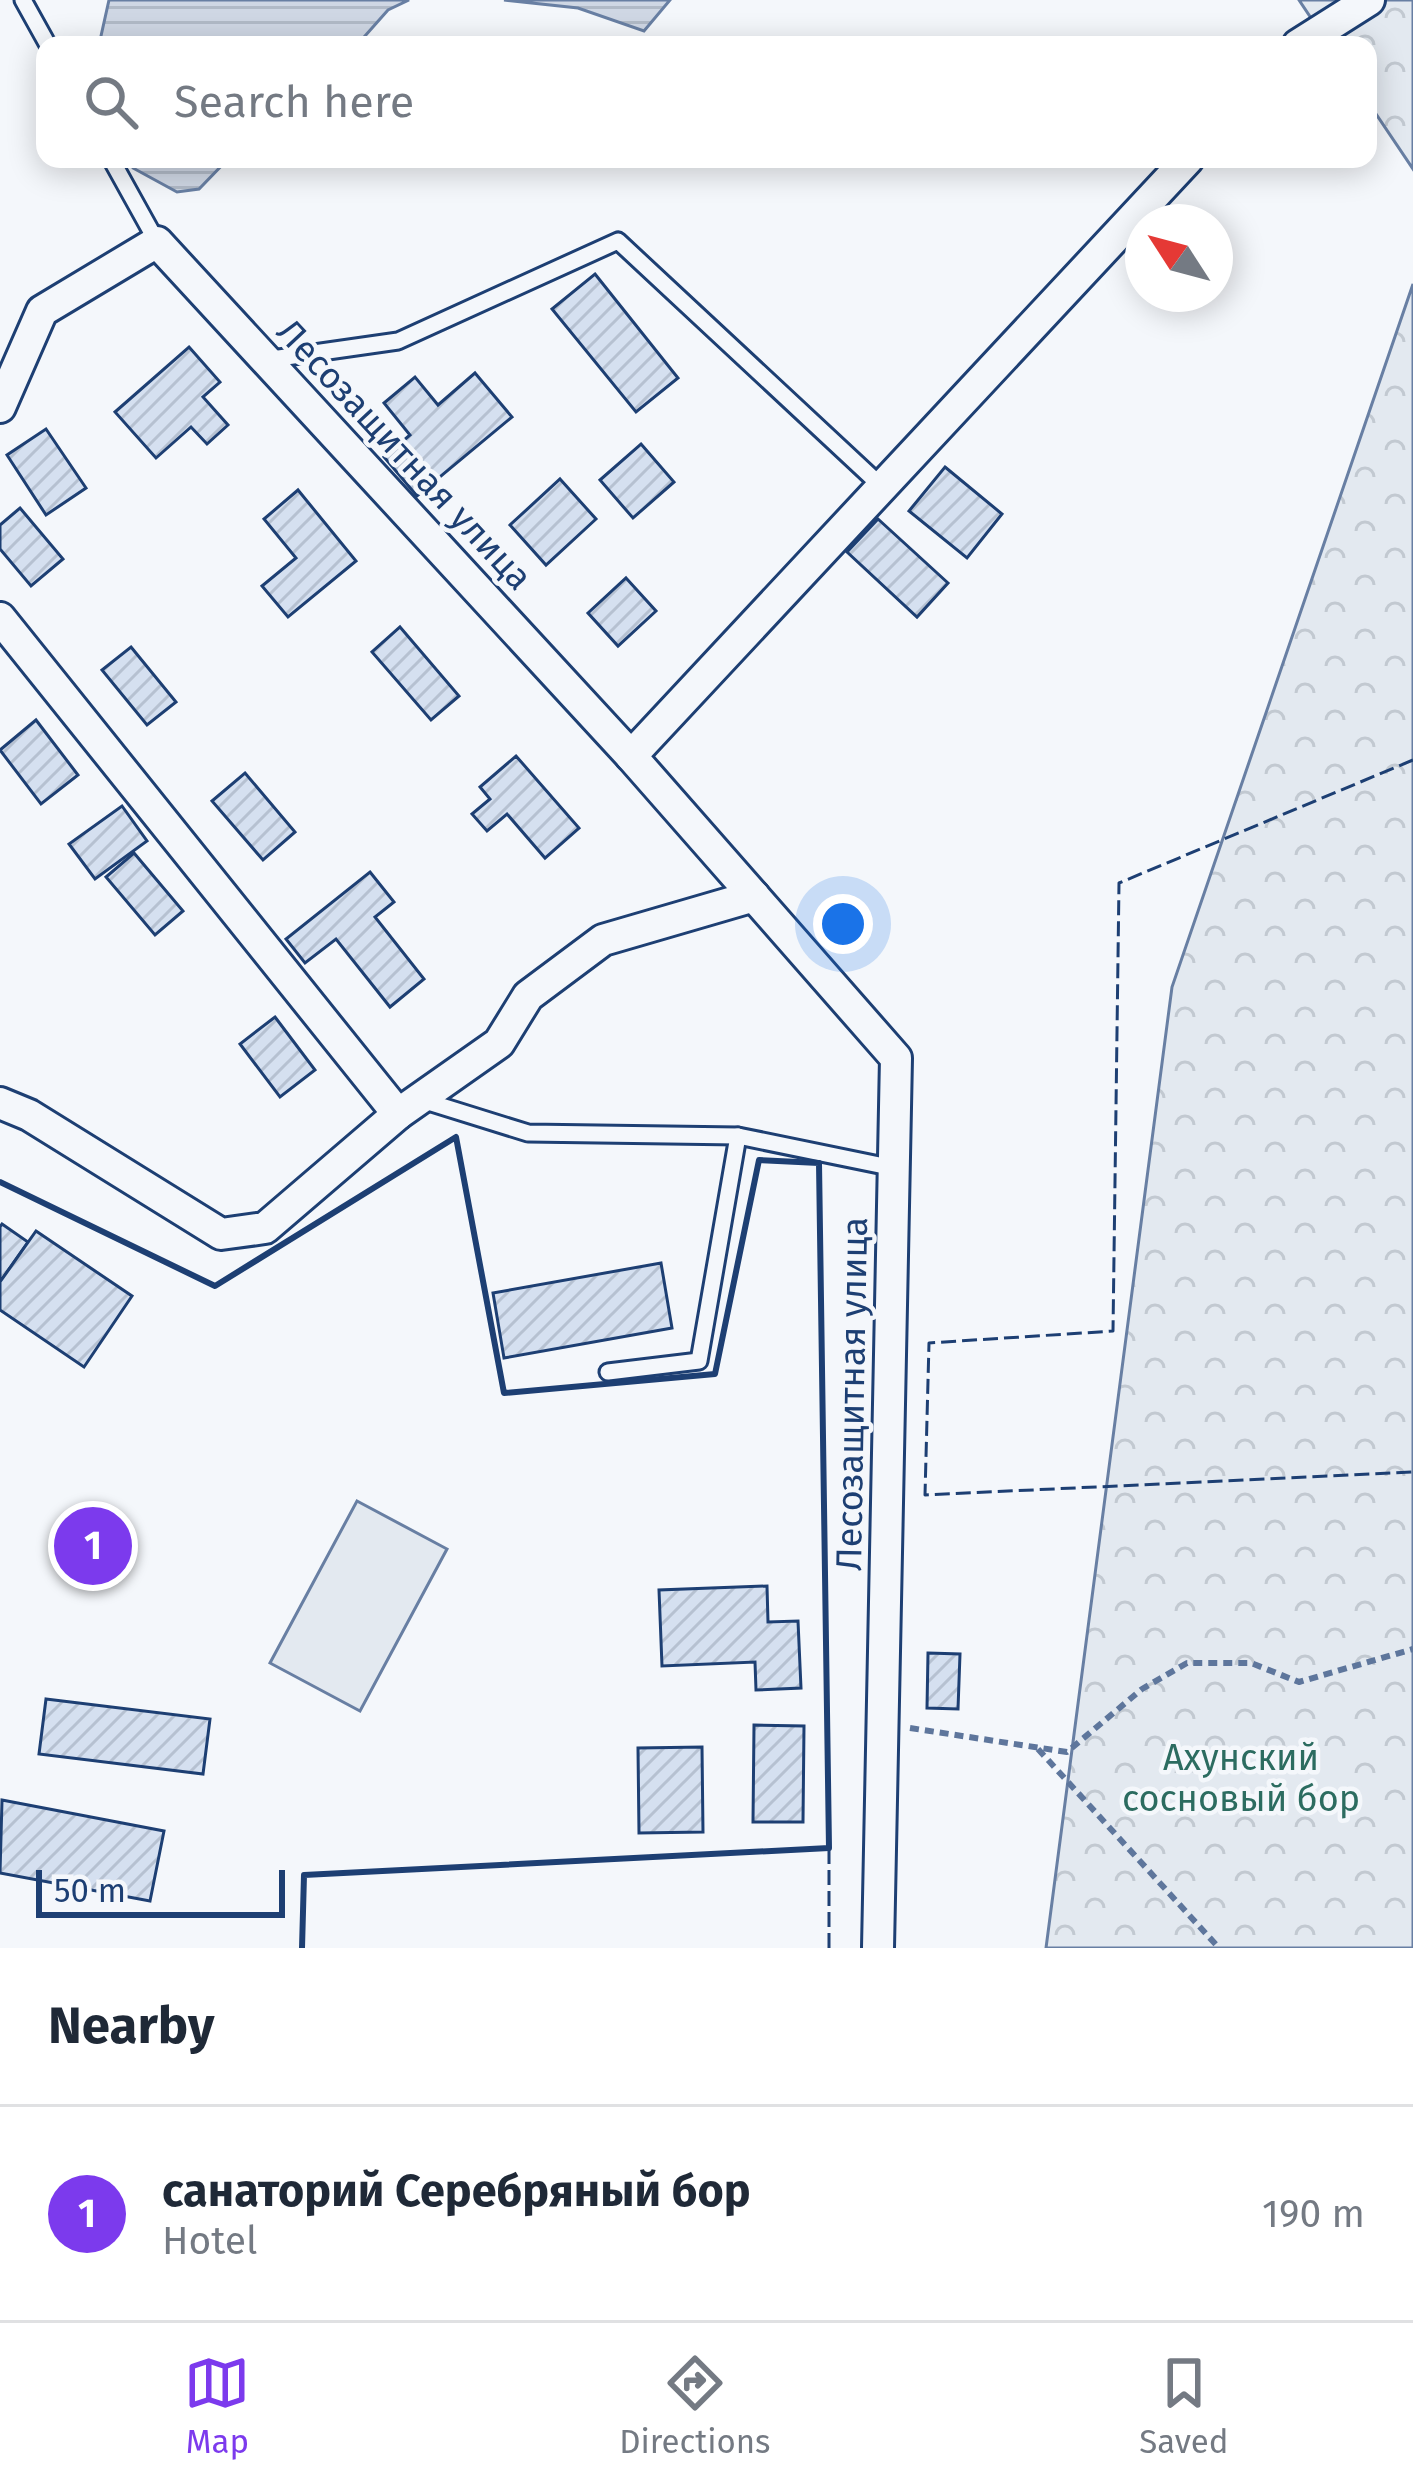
<!DOCTYPE html>
<html lang="en">
<head>
<meta charset="utf-8">
<style>
  :root { --surface:#fff; --page:#f2f2f3; --text:#1f2937; --muted:#747a83; --line:#e0e1e3; --accent:#7c3aed }
  body { margin:0; font-family:"Fira Sans",sans-serif; background:var(--page); color:var(--text) }
  .compass { position:absolute; left:1125px; top:204px; width:108px; height:108px; border-radius:50%; background:var(--surface); box-shadow:0 6px 30px #0003; rotate:306deg }
  .scale { position:absolute; left:36px; bottom:30px; width:249px; box-sizing:border-box; padding-left:12px; border:6px solid #1d3f73; border-top:0; font-size:33px; line-height:42px; white-space:nowrap; color:#1d3f73; -webkit-text-stroke:9px #f4f7fb; paint-order:stroke }
  .you { position:absolute; left:843px; top:924px; width:42px; height:42px; margin:-30px; border:9px solid #fff; border-radius:50%; background:#1a73e8; box-shadow:0 0 0 18px #1a73e833 }
  .badge { display:grid; place-items:center; width:78px; height:78px; border-radius:50%; background:var(--accent); color:#fff; font-size:39px; font-weight:700 }
  .pin { position:absolute; translate:-50% -50%; border:6px solid #fff; box-shadow:0 3px 12px #0006 }
  .list { margin:0; padding:0; list-style:none }
  h2 { display:flex; justify-content:space-between; align-items:center; height:156px; margin:0; padding:0 48px; font-size:51px }
  h2 small { font-size:39px; font-weight:400; color:var(--muted) }
  .list li { display:grid; grid-template-columns:78px 1fr auto; gap:36px; align-items:center; box-sizing:border-box; height:216px; padding:0 48px; border-top:3px solid var(--line) }
  .list b { display:block; font-size:45px; white-space:nowrap }
  .list p { margin:0; font-size:39px; white-space:nowrap; color:var(--muted) }
  .list em { font-size:39px; font-style:normal; color:var(--muted) }
  .icon { flex:none; width:66px; height:66px; fill:none; stroke:currentColor; stroke-width:2; stroke-linecap:round; stroke-linejoin:round }
  .map { position:relative; flex:none; width:1413px; height:1948px; overflow:hidden }
  .search { position:absolute; background:var(--surface); box-shadow:0 6px 30px #0003; left:36px; right:36px; top:36px; height:132px; display:flex; align-items:center; gap:30px; box-sizing:border-box; padding:0 42px; border-radius:24px; color:var(--muted); font-size:45px }
  .sheet { height:372px; background:var(--surface) }
  nav { display:flex; justify-content:space-around; align-items:center; box-sizing:border-box; height:168px; border-top:3px solid var(--line); background:var(--surface); font-size:33px; color:var(--muted) }
  nav a { display:grid; justify-items:center; gap:6px }
  nav .on { color:var(--accent) }
  .map>svg:first-child { display:block }
  .forest { fill:url(#forest-crowns); stroke:#687fa3; stroke-width:3 }
  .pitch { fill:#e3e9f0; stroke:#687fa3; stroke-width:3 }
  .water { fill:url(#water-rules); stroke:#687fa3; stroke-width:3 }
  .building { fill:url(#building-hatch); stroke:#1d3f73; stroke-width:3 }
  .lines { fill:none; stroke-linecap:round; stroke-linejoin:round }
  .service-casing { stroke:#1d3f73; stroke-width:21 }
  .minor-casing { stroke:#1d3f73; stroke-width:36 }
  .path { stroke:#5e769c; stroke-width:6; stroke-dasharray:9 6; stroke-linecap:butt }
  .service { stroke:#f4f7fb; stroke-width:15 }
  .minor { stroke:#f4f7fb; stroke-width:30 }
  .fence { stroke:#1d3f73; stroke-width:3; stroke-dasharray:15 6; stroke-linecap:butt }
  .wall { stroke:#1d3f73; stroke-width:6 }
  .labels { text-anchor:middle; stroke-width:9; stroke-linejoin:round; paint-order:stroke }
  .street-label { font-size:36px; fill:#1d3f73; stroke:#f4f7fb }
  .park-label { font-size:36px; fill:#2c6c60; stroke:#f4f7fb }
</style>
</head>
<body>
<div class="map">
<svg width="1413" height="1948" viewBox="0 0 1413 1948">
  <defs>
    <pattern id="forest-crowns" width="20" height="18" patternUnits="userSpaceOnUse" patternTransform="scale(3)"><rect width="20" height="18" fill="#e3e9f0"/><path d="M2 6a3 3 0 1 1 6 0M12 15a3 3 0 1 1 6 0" fill="none" stroke="#c2c9d1"/></pattern>
    <pattern id="water-rules" width="6" height="5" patternUnits="userSpaceOnUse" patternTransform="scale(3)"><rect width="6" height="5" fill="#cfd7e4"/><path d="M0 2.5h6" fill="none" stroke="#b1bac7"/></pattern>
    <pattern id="building-hatch" width="6" height="6" patternUnits="userSpaceOnUse" patternTransform="scale(3)"><rect width="6" height="6" fill="#d5e0f0"/><path d="M-1 1l2-2M0 6l6-6M5 7l2-2" fill="none" stroke="#b6c1d1"/></pattern>
  </defs>
  <rect width="100%" height="100%" fill="#f4f7fb"/>
  <!-- forest -->
  <g class="forest">
    <polygon points="1299,0 1413,0 1413,169 1368,102 1368,45 1329,45"/>
    <polygon points="1413,284 1413,1948 1046,1948 1172,987"/>
  </g>
  <!-- pitch -->
  <polygon class="pitch" points="357,1501 447,1549 360,1711 270,1663"/>
  <!-- water -->
  <g class="water">
    <polygon points="109,0 409,0 388,10 357,45 99,45"/>
    <polygon points="504,0 670,0 644,31 578,8"/>
    <polygon points="129,159 228,159 199,189 177,192 133,168"/>
  </g>
  <!-- building -->
  <g class="building">
    <polygon points="595,274 678,378 636,412 552,309"/>
    <polygon points="189,347 220,382 203,397 228,425 207,444 191,427 156,458 115,412"/>
    <polygon points="475,373 512,417 417,496 384,457 410,435 384,403 415,377 438,405"/>
    <polygon points="46,429 86,488 46,515 7,455"/>
    <polygon points="641,444 674,482 633,518 600,480"/>
    <polygon points="945,467 1002,514 967,558 909,511"/>
    <polygon points="560,479 596,519 546,565 510,525"/>
    <polygon points="298,490 356,561 288,617 262,586 296,558 264,519"/>
    <polygon points="20,508 63,559 31,586 0,549 0,525"/>
    <polygon points="878,519 948,583 917,617 847,552"/>
    <polygon points="626,578 656,611 618,646 588,613"/>
    <polygon points="400,627 459,696 431,720 372,652"/>
    <polygon points="131,647 176,702 147,725 102,670"/>
    <polygon points="36,720 78,775 41,804 0,750"/>
    <polygon points="516,756 579,828 545,858 507,814 487,831 472,814 490,799 480,787"/>
    <polygon points="245,773 295,832 263,860 212,801"/>
    <polygon points="122,806 147,841 95,879 69,844"/>
    <polygon points="134,853 183,911 155,935 106,877"/>
    <polygon points="370,872 394,902 375,917 424,979 390,1007 336,939 305,963 286,939"/>
    <polygon points="275,1017 315,1070 280,1097 240,1044"/>
    <polygon points="2,1224 28,1242 0,1282 0,1227"/>
    <polygon points="36,1231 132,1296 84,1367 0,1310 0,1282"/>
    <polygon points="661,1263 672,1328 504,1358 493,1293"/>
    <polygon points="767,1586 768,1622 798,1621 801,1688 756,1690 755,1662 662,1666 659,1590"/>
    <polygon points="928,1653 960,1654 958,1709 927,1708"/>
    <polygon points="46,1699 210,1719 203,1774 39,1754"/>
    <polygon points="754,1725 804,1726 803,1822 753,1822"/>
    <polygon points="702,1747 703,1832 639,1833 638,1748"/>
    <polygon points="2,1800 164,1831 150,1901 0,1873"/>
  </g>
  <g class="lines">
    <defs>
      <g id="service">
        <polyline points="23,0 48,45"/>
        <polyline points="111,159 157,242"/>
        <polyline points="265,360 398,341 618,241 880,485"/>
        <polyline points="422,1100 528,1133 738,1136 894,1168"/>
        <polyline points="608,1372 699,1361 738,1136"/>
      </g>
      <g id="minor">
        <polyline points="1298,45 1369,0"/>
        <polyline points="0,407 42,311 157,242 631,756 896,1058 878,1948"/>
        <polyline points="0,618 398,1114 499,1043 528,996 603,940 754,896"/>
        <polyline points="631,756 1188,159"/>
        <polyline points="0,1103 29,1115 221,1234 265,1228 398,1114"/>
      </g>
    </defs>
    <!-- service casing -->
    <use href="#service" class="service-casing"/>
    <!-- minor casing -->
    <use href="#minor" class="minor-casing"/>
    <!-- path -->
    <g class="path">
      <polyline points="910,1728 1067,1752 1142,1689 1187,1663 1251,1663 1299,1682 1413,1649"/>
      <polyline points="1038,1749 1219,1948"/>
    </g>
    <!-- service -->
    <use href="#service" class="service"/>
    <!-- minor -->
    <use href="#minor" class="minor"/>
    <!-- fence -->
    <g class="fence">
      <polyline points="1413,760 1119,883 1113,1331 929,1343 925,1495 1413,1472"/>
      <polyline points="829,1948 829,1848"/>
    </g>
    <!-- wall -->
    <polyline class="wall" points="0,1182 215,1286 456,1137 504,1393 715,1374 759,1160 819,1163 829,1848 304,1875 302,1948"/>
  </g>
  <g class="labels">
    <!-- street labels -->
    <g class="street-label">
      <text transform="translate(405 454) rotate(47)" y="13">Лесозащитная улица</text>
      <text transform="translate(851 1394) rotate(-89)" y="13">Лесозащитная улица</text>
    </g>
    <!-- park labels -->
    <g class="park-label">
      <text x="1241" y="1770">Ахунский<tspan x="1241" dy="41">сосновый бор</tspan></text>
    </g>
  </g>
</svg>
<svg class="compass" viewBox="-18 -18 36 36"><path d="M0-13l5 13h-10z" fill="#e53935"/><path d="M0 13l5-13h-10z" fill="#747a83"/></svg>
<div class="scale">50 m</div>
<div class="you"></div>
<div class="pin badge" style="left:93px;top:1546px">1</div>
<div class="search"><svg class="icon" aria-label="search" viewBox="0 0 24 24"><circle cx="10" cy="10" r="6"/><path d="M15 15l6 6"/></svg>Search here</div>
</div>
<section class="sheet">
<h2>Nearby<small></small></h2>
<ul class="list">
<li><span class="badge">1</span><div><b>санаторий Серебряный бор</b><p>Hotel</p></div><em>190 m</em></li>
</ul>
</section>
<nav>
<a class="on"><svg class="icon" aria-label="map" viewBox="0 0 24 24"><path d="M3 6l6-2 6 2 6-2v14l-6 2-6-2-6 2zM9 4v14M15 6v14"/></svg>Map</a>
<a><svg class="icon" aria-label="directions" viewBox="0 0 24 24"><path d="M12 3l9 9-9 9-9-9zM9 14v-3h6M13 9l2 2-2 2"/></svg>Directions</a>
<a><svg class="icon" aria-label="saved" viewBox="0 0 24 24"><path d="M7 4h10v16l-5-4-5 4z"/></svg>Saved</a>
</nav>
</body>
</html>
